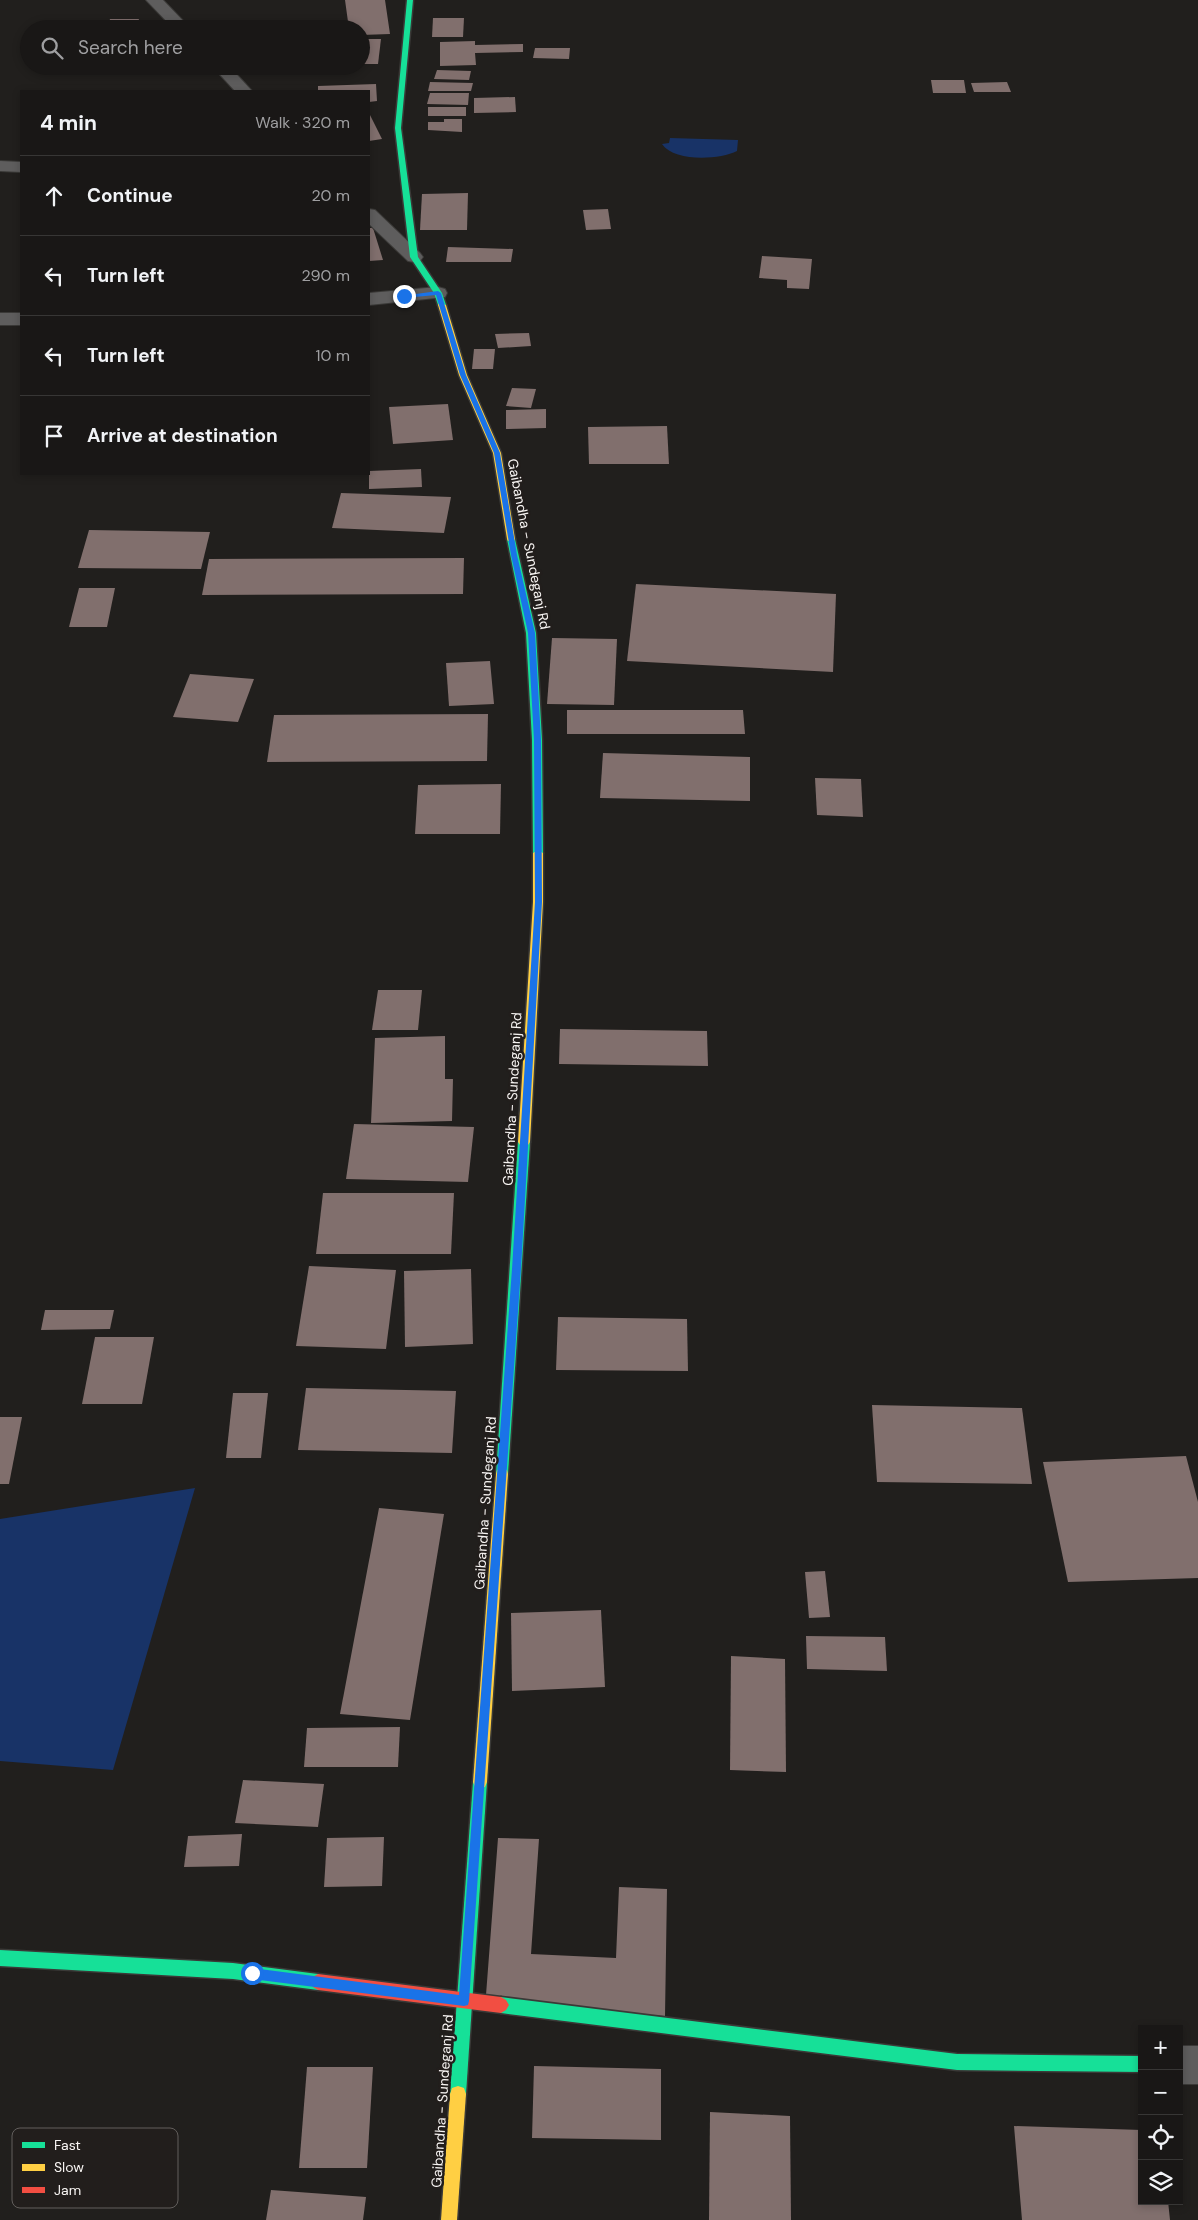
<!DOCTYPE html>
<html lang="en">
<head>
<meta charset="utf-8">
<style>
  :root { --surface:#191716; --page:#262423; --text:#f1f3f6; --muted:#9f9fa1; --line:#373635 }
  body { margin:0; font-family:"DM Sans",sans-serif; background:var(--page); color:var(--text) }
  .controls { position:absolute; right:15px; bottom:15px; display:grid; overflow:hidden; border-radius:0px; box-shadow:0 2px 8px #0003 }
  .controls button { width:45px; height:45px; display:grid; place-items:center; padding:0; border:0; border-bottom:1px solid var(--line); background:var(--surface); color:var(--text); font:25px sans-serif }
  .stop { position:absolute; width:15px; height:15px; margin:-11px; border:4px solid #1a73e8; border-radius:50%; background:#fff }
  .stop.end { background:#1a73e8; border-color:#fff; box-shadow:0 1px 5px #0008 }
  .list { margin:0; padding:0; list-style:none }
  h2 { display:flex; justify-content:space-between; align-items:center; height:65px; margin:0; padding:0 20px; font-size:21px }
  h2 small { font-size:16px; font-weight:400; color:var(--muted) }
  .list li { display:grid; grid-template-columns:32px 1fr auto; gap:15px; align-items:center; box-sizing:border-box; height:80px; padding:0 20px; border-top:1px solid var(--line) }
  .list b { display:block; font-size:19px; white-space:nowrap }
  .list em { font-size:16px; font-style:normal; color:var(--muted) }
  .icon { flex:none; width:28px; height:28px; fill:none; stroke:currentColor; stroke-width:2; stroke-linecap:round; stroke-linejoin:round }
  .map { position:relative; flex:none; width:1198px; height:2220px; overflow:hidden }
  .search { position:absolute; background:var(--surface); box-shadow:0 2px 8px #0003; left:20px; top:20px; width:350px; height:55px; display:flex; align-items:center; gap:12px; box-sizing:border-box; padding:0 18px; border-radius:28px; color:var(--muted); font-size:19px }
  .panel { position:absolute; background:var(--surface); box-shadow:0 2px 8px #0003; left:20px; top:90px; width:350px; height:385px; border-radius:0px }
  .map>svg:first-child { display:block }
  .water { fill:#183367 }
  .building { fill:#816f6d }
  .lines { fill:none; stroke-linecap:round; stroke-linejoin:round }
  .street-casing { stroke:#3a3937; stroke-width:2 }
  .fast-casing { stroke:#3a3937; stroke-width:3 }
  .slow-casing { stroke:#3a3937; stroke-width:3 }
  .jam-casing { stroke:#3a3937; stroke-width:3 }
  .street { fill:#5e5d5d; fill-rule:evenodd }
  .fast { fill:#16e098; fill-rule:evenodd }
  .slow { fill:#ffcf43; fill-rule:evenodd }
  .jam { fill:#f24e42; fill-rule:evenodd }
  .route { fill:#1a73e8 }
  .labels { text-anchor:middle; stroke-width:5; stroke-linejoin:round; paint-order:stroke }
  .street-label { font-size:14px; fill:#f7f4f2; stroke:#221e1c }
  .key { fill:#221e1c; stroke:#625e5c; stroke-width:1 }
  .key-label { font-size:14px; fill:#f7f4f2 }
</style>
</head>
<body>
<div class="map">
<svg width="1198" height="2220" viewBox="0 0 1198 2220">
  <rect width="100%" height="100%" fill="#211f1d"/>
  <!-- water -->
  <g class="water">
    <path d="M670 138 738 140 737 151C719 160 674 162 662 144L669 143Z"/>
    <polygon points="195,1488 113,1770 0,1761 0,1519"/>
  </g>
  <!-- building -->
  <g class="building">
    <polygon points="345,0 385,0 390,34 361,35 361,29 349,29"/>
    <polygon points="433,18 464,18 463,37 432,37"/>
    <polygon points="110,19 139,19 136,29 107,29"/>
    <polygon points="361,39 381,39 378,64 361,64"/>
    <polygon points="475,41 475,45 523,44 523,52 475,53 476,65 440,66 440,42"/>
    <polygon points="535,48 570,48 569,59 533,58"/>
    <polygon points="437,70 471,71 469,80 434,79"/>
    <polygon points="931,80 964,80 966,93 933,93"/>
    <polygon points="430,82 473,83 471,91 428,91"/>
    <polygon points="1007,82 1011,92 974,92 971,83"/>
    <polygon points="376,84 377,101 369,102 369,91 318,91 318,86"/>
    <polygon points="430,93 469,93 468,105 427,104"/>
    <polygon points="515,97 516,112 474,113 474,98"/>
    <rect x="428" y="107" width="38" height="9"/>
    <polygon points="369,113 382,139 369,141"/>
    <polygon points="444,119 462,119 462,132 428,130 428,122 444,122"/>
    <polygon points="468,193 467,230 420,230 422,194"/>
    <polygon points="608,209 611,229 586,230 583,210"/>
    <polygon points="369,228 373,228 383,260 369,261"/>
    <polygon points="448,247 513,249 511,262 446,262"/>
    <polygon points="762,256 812,259 809,289 787,288 787,280 759,278"/>
    <polygon points="529,333 531,346 498,348 495,334"/>
    <polygon points="474,349 495,349 493,369 472,369"/>
    <polygon points="512,388 536,389 531,408 506,406"/>
    <polygon points="448,404 453,440 393,444 389,407"/>
    <polygon points="546,409 546,428 506,429 506,410"/>
    <polygon points="667,426 669,464 589,464 588,427"/>
    <polygon points="421,469 422,487 369,489 369,471"/>
    <polygon points="341,493 451,497 444,533 332,528"/>
    <polygon points="89,530 210,532 201,569 78,568"/>
    <polygon points="464,558 463,594 202,595 209,559"/>
    <polygon points="636,584 836,594 833,672 627,661"/>
    <polygon points="79,588 115,588 107,627 69,627"/>
    <polygon points="552,638 617,639 614,705 547,704"/>
    <polygon points="490,661 494,704 449,706 446,663"/>
    <polygon points="190,674 254,679 238,722 173,717"/>
    <polygon points="567,710 743,710 745,734 567,734"/>
    <polygon points="488,714 487,761 267,762 274,715"/>
    <polygon points="603,753 750,757 750,801 600,798"/>
    <polygon points="815,778 861,779 863,817 817,815"/>
    <polygon points="501,784 500,834 415,834 418,785"/>
    <polygon points="378,990 422,990 418,1030 372,1030"/>
    <polygon points="560,1029 707,1031 708,1066 559,1064"/>
    <polygon points="445,1036 445,1079 453,1079 452,1121 371,1123 375,1038"/>
    <polygon points="354,1124 474,1127 468,1182 346,1179"/>
    <polygon points="323,1193 454,1193 451,1254 316,1254"/>
    <polygon points="309,1266 396,1270 386,1349 296,1346"/>
    <polygon points="471,1269 473,1344 405,1347 404,1271"/>
    <polygon points="45,1310 114,1310 110,1329 41,1330"/>
    <polygon points="558,1317 687,1319 688,1371 556,1370"/>
    <polygon points="95,1337 154,1337 142,1404 82,1404"/>
    <polygon points="306,1388 456,1391 452,1453 298,1450"/>
    <polygon points="233,1393 268,1393 261,1458 226,1458"/>
    <polygon points="872,1405 1022,1408 1032,1484 877,1482"/>
    <polygon points="0,1417 22,1417 9,1484 0,1484"/>
    <polygon points="1186,1456 1198,1502 1198,1578 1068,1582 1043,1462"/>
    <polygon points="379,1508 444,1514 410,1720 340,1714"/>
    <polygon points="825,1571 830,1617 809,1618 805,1572"/>
    <polygon points="601,1610 605,1687 512,1691 511,1613"/>
    <polygon points="806,1636 885,1637 887,1671 807,1669"/>
    <polygon points="731,1656 785,1659 786,1772 730,1770"/>
    <polygon points="400,1727 398,1767 304,1767 307,1728"/>
    <polygon points="243,1780 324,1784 318,1827 235,1823"/>
    <polygon points="242,1834 239,1866 184,1867 188,1836"/>
    <polygon points="384,1837 382,1886 324,1887 327,1838"/>
    <polygon points="498,1838 539,1839 531,1954 616,1958 619,1887 667,1889 665,2016 485,2008"/>
    <polygon points="534,2066 661,2069 661,2140 532,2138"/>
    <polygon points="307,2067 373,2067 367,2168 299,2168"/>
    <polygon points="710,2112 790,2116 791,2220 709,2220"/>
    <polygon points="1014,2126 1142,2130 1142,2201 1168,2201 1170,2220 1022,2220"/>
    <polygon points="271,2190 366,2197 363,2220 266,2220"/>
  </g>
  <g class="lines">
    <defs>
      <g id="street">
        <polygon points="146,0 163,0 191,29 174,29"/>
        <polygon points="212,66 229,66 252,91 235,91"/>
        <polygon points="0,161 21,162 21,172 0,171"/>
        <polygon points="369,209 375,210 420,253 423,257 420,261 414,262 408,261 369,224"/>
        <polygon points="438,287 445,289 447,293 445,297 369,305 369,293"/>
        <rect x="0" y="313" width="21" height="12"/>
        <rect x="1179" y="2046" width="19" height="38"/>
      </g>
      <g id="fast">
        <polygon points="407,0 413,0 401,128 418,257 442,293 446,305 442,307 438,305 434,293 410,257 395,128"/>
        <polygon points="511,536 515,539 536,633 542,740 543,853 538,856 533,853 532,740 526,633 507,539"/>
        <polygon points="524,1138 528,1139 530,1142 508,1474 507,1478 502,1480 497,1478 496,1474 518,1142 520,1139"/>
        <polygon points="480,1775 485,1777 487,1782 466,2094 464,2100 458,2102 452,2100 450,2094 473,1782 475,1777"/>
        <polygon points="0,1950 233,1963 318,1974 323,1977 326,1982 323,1987 318,1990 233,1979 0,1966"/>
        <polygon points="501,1997 957,2054 1142,2056 1142,2072 957,2070 501,2013 496,2010 493,2005 496,2000"/>
      </g>
      <g id="slow">
        <polygon points="439,303 446,305 467,375 501,453 515,539 514,541 508,541 507,539 493,453 459,375 438,305"/>
        <polygon points="538,850 543,853 543,902 530,1142 528,1145 520,1145 518,1142 533,902 533,853"/>
        <polygon points="502,1468 507,1470 508,1474 487,1782 485,1787 480,1789 475,1787 473,1782 496,1474 497,1470"/>
        <polygon points="458,2086 464,2088 466,2094 457,2220 441,2220 450,2094 452,2088"/>
      </g>
      <polygon id="jam" points="318,1974 501,1997 506,2000 509,2005 506,2010 501,2013 318,1990 313,1987 310,1982 313,1977"/>
    </defs>
    <!-- street casing -->
    <use href="#street" class="street-casing"/>
    <!-- fast casing -->
    <use href="#fast" class="fast-casing"/>
    <!-- slow casing -->
    <use href="#slow" class="slow-casing"/>
    <!-- jam casing -->
    <use href="#jam" class="jam-casing"/>
    <!-- street -->
    <use href="#street" class="street"/>
    <!-- fast -->
    <use href="#fast" class="fast"/>
    <!-- slow -->
    <use href="#slow" class="slow"/>
    <!-- jam -->
    <use href="#jam" class="jam"/>
  </g>
  <!-- route -->
  <polygon class="route" points="438,291 441,293 466,375 500,453 517,555 535,633 541,740 542,902 521,1269 469,2001 468,2005 464,2006 252,1979 249,1977 247,1973 249,1969 252,1968 459,1995 512,1269 535,902 534,740 528,633 511,555 494,453 460,375 436,295 404,298 401,296"/>
  <g class="labels">
    <!-- street labels -->
    <g class="street-label">
      <text transform="translate(529 544) rotate(79)" y="5">Gaibandha - Sundeganj Rd</text>
      <text transform="translate(512 1099) rotate(-87)" y="5">Gaibandha - Sundeganj Rd</text>
      <text transform="translate(485 1503) rotate(-86)" y="5">Gaibandha - Sundeganj Rd</text>
      <text transform="translate(442 2101) rotate(-86)" y="5">Gaibandha - Sundeganj Rd</text>
    </g>
  </g>
  <!-- legend -->
  <rect x="12" y="2128" width="166" height="80" rx="8" class="key"/>
  <rect x="22" y="2142" width="23" height="6" fill="#16e098"/>
  <rect x="22" y="2164" width="23" height="7" fill="#ffcf43"/>
  <rect x="22" y="2187" width="23" height="6" fill="#f24e42"/>
  <g class="key-label">
    <text x="54" y="2150">Fast</text>
    <text x="54" y="2172">Slow</text>
    <text x="54" y="2195">Jam</text>
  </g>
</svg>
<div class="controls">
<button>+</button>
<button>−</button>
<button><svg class="icon" aria-label="locate" viewBox="0 0 24 24"><circle cx="12" cy="12" r="6"/><path d="M12 2v4M12 18v4M2 12h4M18 12h4"/></svg></button>
<button><svg class="icon" aria-label="layers" viewBox="0 0 24 24"><path d="M12 4l9 5-9 5-9-5zM3 14l9 5 9-5"/></svg></button>
</div>
<div class="stop" style="left:252px;top:1973px"></div>
<div class="stop end" style="left:404px;top:296px"></div>
<div class="search"><svg class="icon" aria-label="search" viewBox="0 0 24 24"><circle cx="10" cy="10" r="6"/><path d="M15 15l6 6"/></svg>Search here</div>
<section class="panel">
<h2>4 min<small>Walk · 320 m</small></h2>
<ul class="list">
<li><svg class="icon" aria-label="ahead" viewBox="0 0 24 24"><path d="M12 20V5M6 11l6-6 6 6"/></svg><div><b>Continue</b></div><em>20 m</em></li>
<li><svg class="icon" aria-label="left" viewBox="0 0 24 24"><path d="M17 20v-9H6M10 6l-5 5 5 5"/></svg><div><b>Turn left</b></div><em>290 m</em></li>
<li><svg class="icon" aria-label="left" viewBox="0 0 24 24"><path d="M17 20v-9H6M10 6l-5 5 5 5"/></svg><div><b>Turn left</b></div><em>10 m</em></li>
<li><svg class="icon" aria-label="arrive" viewBox="0 0 24 24"><path d="M6 21V4h12l-3 4 3 4H6"/></svg><div><b>Arrive at destination</b></div></li>
</ul>
</section>
</div>
</body>
</html>
